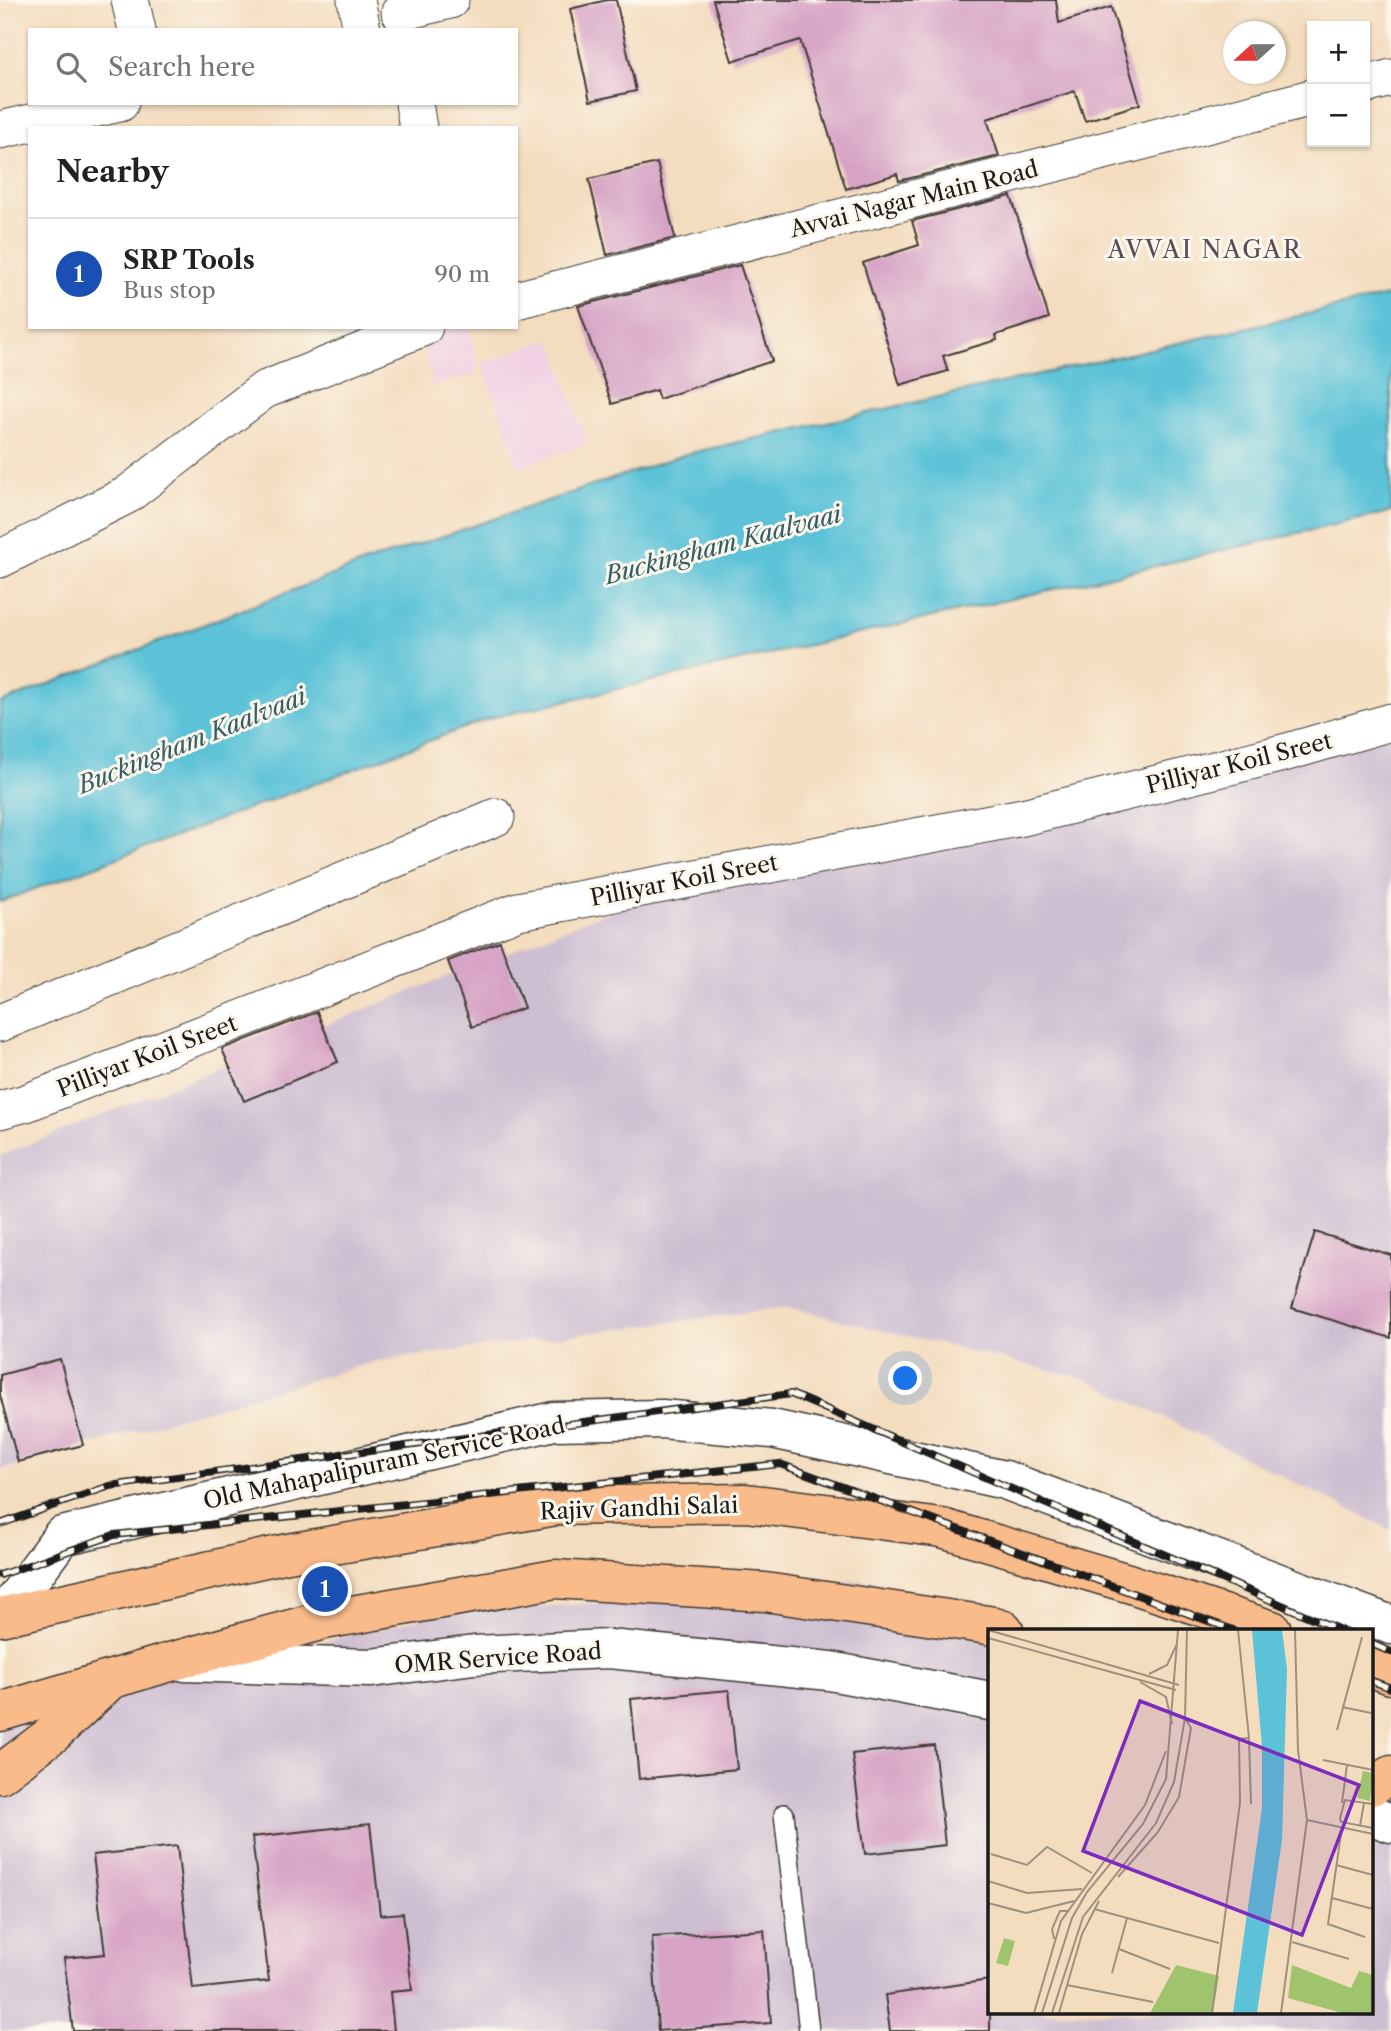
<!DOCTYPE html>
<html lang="en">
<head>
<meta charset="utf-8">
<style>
  :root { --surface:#fff; --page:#f6f6f6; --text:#222; --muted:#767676; --line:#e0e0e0; --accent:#2563eb }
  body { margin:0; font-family:"Libre Caslon Text",serif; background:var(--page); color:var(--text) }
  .controls { position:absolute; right:21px; top:21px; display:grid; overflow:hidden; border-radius:0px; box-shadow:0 2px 5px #0004 }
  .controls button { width:63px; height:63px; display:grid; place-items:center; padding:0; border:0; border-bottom:2px solid var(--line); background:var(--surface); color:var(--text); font:35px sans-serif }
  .compass { position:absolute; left:1223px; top:21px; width:63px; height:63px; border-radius:50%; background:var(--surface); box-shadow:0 2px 5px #0004; rotate:249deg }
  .you { position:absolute; left:906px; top:1379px; width:24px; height:24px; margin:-18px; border:5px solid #fff; border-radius:50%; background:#1a73e8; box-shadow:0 0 0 10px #1a73e833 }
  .badge { display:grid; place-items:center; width:46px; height:46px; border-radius:50%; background:var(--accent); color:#fff; font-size:23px; font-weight:700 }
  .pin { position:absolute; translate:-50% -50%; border:4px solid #fff; box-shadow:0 2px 7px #0006 }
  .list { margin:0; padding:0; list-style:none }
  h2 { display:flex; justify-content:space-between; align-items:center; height:91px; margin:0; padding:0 28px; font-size:30px }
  h2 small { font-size:23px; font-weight:400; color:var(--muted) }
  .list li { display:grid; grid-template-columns:46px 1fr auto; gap:21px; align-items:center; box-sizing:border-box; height:112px; padding:0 28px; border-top:2px solid var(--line) }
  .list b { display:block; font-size:26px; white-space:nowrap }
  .list p { margin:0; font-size:23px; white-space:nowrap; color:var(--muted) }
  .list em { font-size:23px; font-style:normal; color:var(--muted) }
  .icon { flex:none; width:38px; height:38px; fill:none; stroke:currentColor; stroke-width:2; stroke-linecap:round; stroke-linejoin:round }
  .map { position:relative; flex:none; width:1391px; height:2031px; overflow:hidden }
  .search { position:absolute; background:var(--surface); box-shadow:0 2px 5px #0004; left:28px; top:28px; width:490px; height:77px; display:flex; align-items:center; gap:18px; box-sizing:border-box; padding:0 24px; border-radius:0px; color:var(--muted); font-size:26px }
  .panel { position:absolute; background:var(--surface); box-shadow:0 2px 5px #0004; left:28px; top:126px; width:490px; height:203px; border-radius:0px }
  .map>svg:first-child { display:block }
  .built { fill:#f1d0e3 }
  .industrial { fill:#cebed1 }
  .water { fill:#5bc2d8; stroke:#3c6f7a; stroke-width:2 }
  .building { fill:#d7a3c5 }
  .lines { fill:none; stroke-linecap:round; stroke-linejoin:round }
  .service-casing { stroke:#3c3934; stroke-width:22 }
  .minor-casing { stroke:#3c3934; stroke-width:39 }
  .tertiary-casing { stroke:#3c3934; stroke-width:41 }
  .primary-casing { stroke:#3c3934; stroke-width:41 }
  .service { stroke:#fff; stroke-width:19 }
  .minor { stroke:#fff; stroke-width:37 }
  .tertiary { stroke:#fff; stroke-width:38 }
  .primary { stroke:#fabb8b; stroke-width:38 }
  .rail-casing { stroke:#1c1c1c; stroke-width:8 }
  .rail { stroke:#fbf7ec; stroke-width:5; stroke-dasharray:16; stroke-linecap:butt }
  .labels { text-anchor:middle; stroke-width:6; stroke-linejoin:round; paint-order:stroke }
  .street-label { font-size:23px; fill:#1c1c1c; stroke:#fbf7ec }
  .neighbourhood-label { font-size:24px; letter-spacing:2px; fill:#5d4b57; stroke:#fbf7ec }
  .water-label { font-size:24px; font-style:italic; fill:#355e67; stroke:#fbf7ec }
  .inset-road { fill:none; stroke:#9e907e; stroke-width:2 }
  .view { fill:#7b2cbf; fill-opacity:0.15; stroke:#7b2cbf; stroke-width:3.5 }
  .inset-edge { fill:none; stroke:#1c1c1c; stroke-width:3.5 }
</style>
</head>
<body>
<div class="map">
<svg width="1391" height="2031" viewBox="0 0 1391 2031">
  <rect width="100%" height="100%" fill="#fbf7ec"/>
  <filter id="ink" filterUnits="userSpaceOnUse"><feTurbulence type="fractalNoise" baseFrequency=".0143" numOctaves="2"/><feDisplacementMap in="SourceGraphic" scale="14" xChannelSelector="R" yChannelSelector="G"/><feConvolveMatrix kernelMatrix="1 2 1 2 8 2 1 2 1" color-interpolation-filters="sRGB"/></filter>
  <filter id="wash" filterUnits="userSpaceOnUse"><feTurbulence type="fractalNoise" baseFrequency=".00686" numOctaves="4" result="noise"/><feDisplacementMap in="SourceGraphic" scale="28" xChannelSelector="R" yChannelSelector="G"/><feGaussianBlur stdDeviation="1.57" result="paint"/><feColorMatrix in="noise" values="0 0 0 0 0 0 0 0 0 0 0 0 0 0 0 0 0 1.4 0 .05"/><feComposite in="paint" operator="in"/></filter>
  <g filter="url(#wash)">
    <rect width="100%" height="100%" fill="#f4ddbf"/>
    <!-- built -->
    <g class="built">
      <polygon points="452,327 470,327 477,374 432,386 423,337"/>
      <polygon points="551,339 587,443 519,467 482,363"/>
    </g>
    <!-- industrial -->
    <g class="industrial">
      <polygon points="1391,732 1391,1530 1086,1379 786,1307 377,1361 0,1470 0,1156 620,907"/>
      <polygon points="870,1580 1004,1630 990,1630 990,2012 1372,2012 1372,1768 1391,1776 1391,2031 0,2031 0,1731 9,1716 433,1616"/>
    </g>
    <!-- water -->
    <polygon class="water" points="1391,295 1391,512 490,718 0,902 0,703 369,561 686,454"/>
    <g id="blocks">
      <!-- building -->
      <g class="building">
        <polygon points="607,0 616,0 636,91 590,101 570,9"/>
        <polygon points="713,0 1056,0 1059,23 1111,7 1140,104 1085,121 1075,91 987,119 999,156 899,181 897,174 846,189 800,40 732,61"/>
        <polygon points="657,163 675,238 607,255 589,179"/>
        <polygon points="1011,196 1049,318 996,335 997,340 943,356 948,371 900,385 863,263 919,245 912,221"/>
        <polygon points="740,265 772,361 659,399 656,390 612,404 578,306"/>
        <polygon points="500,941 524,1008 472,1027 448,961"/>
        <polygon points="317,1012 338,1062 244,1101 222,1049"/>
        <polygon points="1315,1232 1391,1255 1391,1338 1292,1308"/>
        <polygon points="60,1359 83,1445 18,1462 0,1395 0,1375"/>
        <polygon points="729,1690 737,1769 639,1779 631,1699"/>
        <polygon points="934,1745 945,1845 865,1854 852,1754"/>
        <polygon points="370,1824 380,1915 403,1913 412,1990 390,1992 394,2031 73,2031 64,1958 105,1954 93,1855 177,1846 193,1989 269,1981 252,1837"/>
        <polygon points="764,1930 771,2023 658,2031 652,1937"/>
        <polygon points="990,1980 990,2031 890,2031 885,1995"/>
      </g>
    </g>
  </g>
  <g filter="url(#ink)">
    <use href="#blocks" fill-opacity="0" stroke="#3c3934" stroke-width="2"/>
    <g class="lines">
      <defs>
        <polyline id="service" points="784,1814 809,2031"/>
        <g id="minor">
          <polyline points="130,0 137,30"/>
          <polyline points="356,0 362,30"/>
          <polyline points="400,12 450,0"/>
          <polyline points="1365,85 1391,78"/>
          <polyline points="414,103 418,128"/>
          <polyline points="0,130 120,103"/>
          <polyline points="516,300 1312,98"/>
          <polyline points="0,559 127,495 264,390 424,327"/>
          <polyline points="0,1023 496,817"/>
          <polyline points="0,1110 26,1103 518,911 1023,817 1287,752 1391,722"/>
        </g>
        <g id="tertiary">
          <polyline points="3,1616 62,1536 554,1421 662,1419 772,1429 1005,1480 1391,1625"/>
          <polyline points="185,1662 371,1668 474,1655 609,1649 830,1671 990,1701"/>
          <polyline points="1372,1816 1391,1823"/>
        </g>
        <g id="primary">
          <polyline points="0,1617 288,1553 556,1506 746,1503 942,1528 1128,1583 1272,1630"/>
          <polyline points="1372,1668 1391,1675"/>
          <polyline points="0,1712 170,1662 324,1620 555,1579 765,1592 988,1625 1004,1630"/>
          <polyline points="0,1774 54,1733 105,1685"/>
          <polyline points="1372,1786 1391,1775"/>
        </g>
      </defs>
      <!-- service casing -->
      <use href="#service" class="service-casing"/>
      <!-- minor casing -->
      <use href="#minor" class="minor-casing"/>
      <!-- tertiary casing -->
      <use href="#tertiary" class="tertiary-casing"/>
      <!-- primary casing -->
      <use href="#primary" class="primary-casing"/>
      <!-- service -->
      <use href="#service" class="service"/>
      <!-- minor -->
      <use href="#minor" class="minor"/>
      <!-- tertiary -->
      <use href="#tertiary" class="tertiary"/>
      <!-- primary -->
      <use href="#primary" class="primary"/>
      <defs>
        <g id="rail">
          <polyline points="0,1524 110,1486 791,1394 1340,1630"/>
          <polyline points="0,1575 114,1535 780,1464 1233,1630"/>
          <polyline points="1372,1644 1391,1652"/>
          <polyline points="1372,1681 1391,1688"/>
        </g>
      </defs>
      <!-- rail casing -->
      <use href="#rail" class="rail-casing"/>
      <!-- rail -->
      <use href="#rail" class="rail"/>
    </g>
  </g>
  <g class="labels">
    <!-- street labels -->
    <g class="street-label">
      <text transform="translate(914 199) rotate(-14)" y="8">Avvai Nagar Main Road</text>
      <text transform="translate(1239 763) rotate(-14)" y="8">Pilliyar Koil Sreet</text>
      <text transform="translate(684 880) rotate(-11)" y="8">Pilliyar Koil Sreet</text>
      <text transform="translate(147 1056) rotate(-21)" y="8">Pilliyar Koil Sreet</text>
      <text transform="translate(384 1463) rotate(-12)" y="8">Old Mahapalipuram Service Road</text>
      <text transform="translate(639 1508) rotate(-2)" y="8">Rajiv Gandhi Salai</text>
      <text transform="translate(498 1658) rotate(-4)" y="8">OMR Service Road</text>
    </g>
    <!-- neighbourhood labels -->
    <g class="neighbourhood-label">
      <text x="1205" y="258">AVVAI NAGAR</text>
    </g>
    <!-- water labels -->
    <g class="water-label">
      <text transform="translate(723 545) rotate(-15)" y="8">Buckingham Kaalvaai</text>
      <text transform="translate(192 741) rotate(-22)" y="8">Buckingham Kaalvaai</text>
    </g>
  </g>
  <!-- overview -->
  <g transform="translate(988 1629)">
    <rect width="385" height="385" fill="#f4ddbf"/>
    <path d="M375 142 385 144 382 172 369 169ZM16 309 27 312 20 337 8 334ZM188 336 231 347 225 384H162ZM304 336 363 359 371 342 385 346V384H354L300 369Z" fill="#a0c46e"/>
    <path d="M264 1H294L299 40 294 211 269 384H245L274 179V118Z" fill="#5bc2d8"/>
    <path class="inset-road" d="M0 1 191 56M0 9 188 61M161 45 179 36 189 15M152 53 178 68 184 95M354 78 383 84M349 101 374 8M261 109 263 175M335 131 385 141M354 174 359 136M385 175 357 171 352 189 353 193 385 199M319 191 385 205M372 197 376 174M354 198 340 295 377 308M3 225 39 236 59 218 104 244M348 236 385 246M130 248 170 203 191 168 203 99 197 89M0 252 39 264 94 260M344 269 385 280M0 274 38 284 86 272M106 280 231 314M66 310 64 300 72 282H80M304 313 361 330M131 320 182 340M124 344 139 289M79 356 165 373M46 384 73 292 157 176 178 122M54 384 84 289 99 263 155 195 178 150 190 1M64 384 95 288 168 194 186 153 197 89 199 1M71 384 94 305 111 272M224 384 252 174 251 110 261 109 250 1M293 384 319 191 310 121 307 1"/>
    <path class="view" d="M152 72 371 156 314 306 95 222Z"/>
    <rect width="385" height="385" class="inset-edge"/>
  </g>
</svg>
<div class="controls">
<button>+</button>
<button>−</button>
</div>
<svg class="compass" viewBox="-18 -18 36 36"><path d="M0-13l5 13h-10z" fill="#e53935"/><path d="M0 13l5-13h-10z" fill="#767676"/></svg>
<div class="you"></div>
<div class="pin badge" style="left:325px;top:1589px;background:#1a4fb4">1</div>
<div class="search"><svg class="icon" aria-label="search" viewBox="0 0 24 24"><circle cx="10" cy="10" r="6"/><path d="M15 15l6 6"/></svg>Search here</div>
<section class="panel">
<h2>Nearby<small></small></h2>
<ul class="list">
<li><span class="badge" style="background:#1a4fb4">1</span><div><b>SRP Tools</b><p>Bus stop</p></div><em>90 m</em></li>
</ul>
</section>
</div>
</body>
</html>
